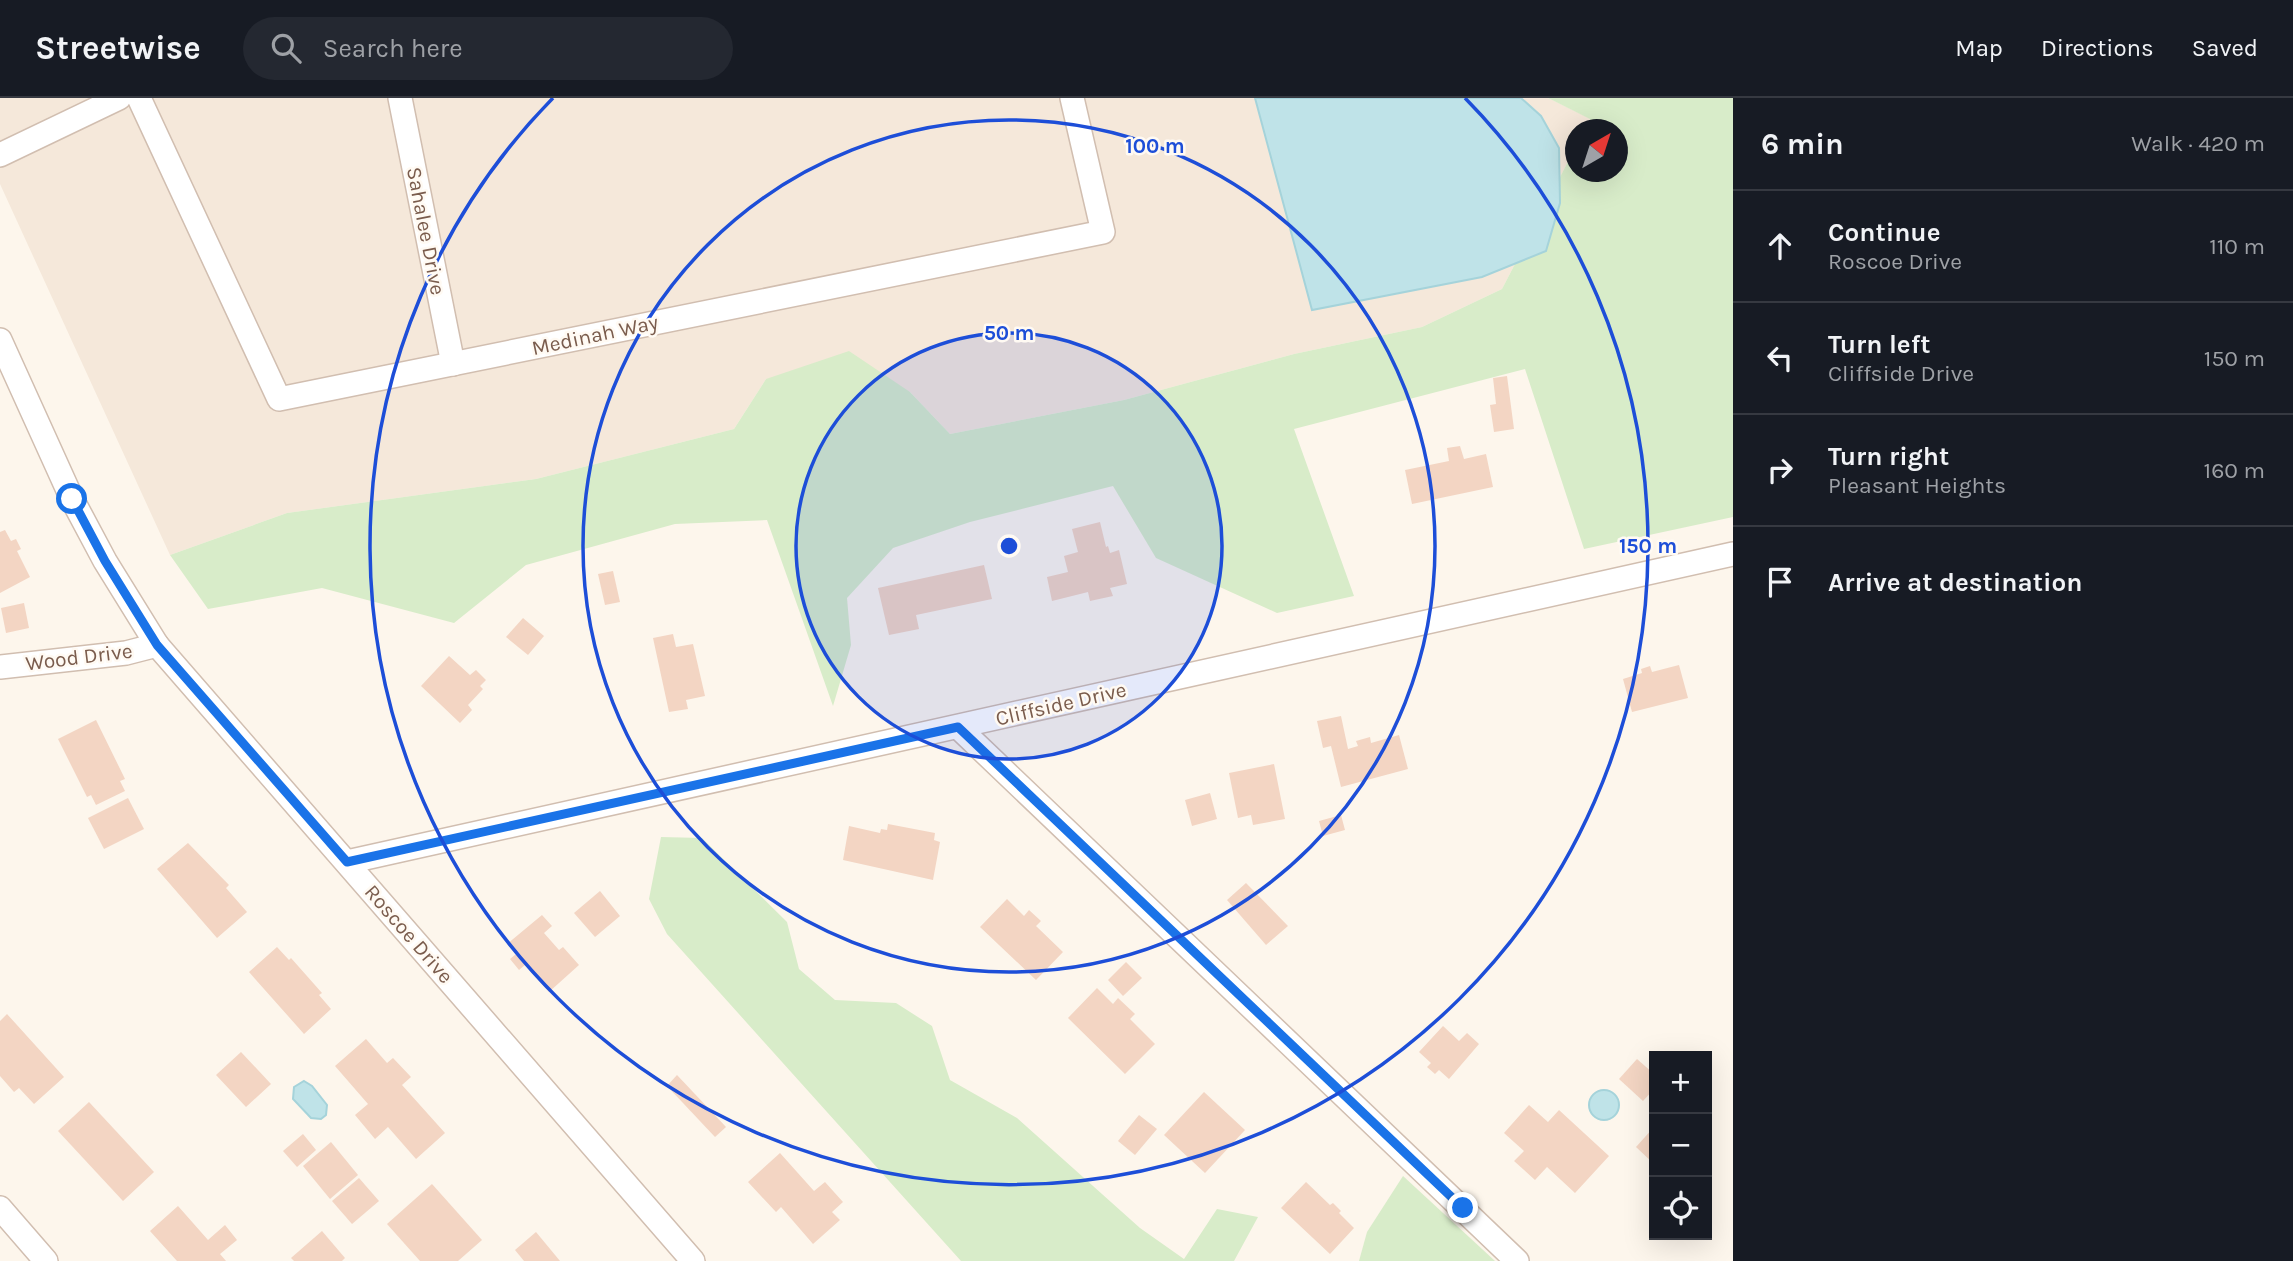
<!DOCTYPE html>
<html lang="en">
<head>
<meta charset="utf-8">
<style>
  :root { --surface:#171b24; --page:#242831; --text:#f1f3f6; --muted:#9ea1a6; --line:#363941 }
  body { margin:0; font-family:Karla,sans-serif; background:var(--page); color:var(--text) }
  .controls { position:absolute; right:21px; bottom:21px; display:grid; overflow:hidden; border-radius:0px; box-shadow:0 7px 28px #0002 }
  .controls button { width:63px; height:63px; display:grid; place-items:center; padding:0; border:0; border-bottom:2px solid var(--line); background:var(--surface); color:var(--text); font:35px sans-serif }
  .compass { position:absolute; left:1565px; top:21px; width:63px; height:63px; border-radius:50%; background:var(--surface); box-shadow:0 7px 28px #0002; rotate:39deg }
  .stop { position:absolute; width:21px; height:21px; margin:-16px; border:5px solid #1a73e8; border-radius:50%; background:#fff }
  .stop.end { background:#1a73e8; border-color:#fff; box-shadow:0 2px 7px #0008 }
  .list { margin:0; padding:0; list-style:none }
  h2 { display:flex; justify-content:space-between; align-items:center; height:91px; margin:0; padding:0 28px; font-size:30px }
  h2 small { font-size:23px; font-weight:400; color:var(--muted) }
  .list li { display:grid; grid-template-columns:46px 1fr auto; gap:21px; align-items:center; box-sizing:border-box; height:112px; padding:0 28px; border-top:2px solid var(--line) }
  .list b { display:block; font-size:26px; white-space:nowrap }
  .list p { margin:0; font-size:23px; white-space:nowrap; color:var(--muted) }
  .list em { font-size:23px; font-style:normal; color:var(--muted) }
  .icon { flex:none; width:38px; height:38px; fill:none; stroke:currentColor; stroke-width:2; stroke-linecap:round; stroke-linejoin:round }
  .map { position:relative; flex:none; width:1733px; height:1163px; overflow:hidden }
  header { display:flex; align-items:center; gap:42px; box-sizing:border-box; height:98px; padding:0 35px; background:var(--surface); border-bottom:2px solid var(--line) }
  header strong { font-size:33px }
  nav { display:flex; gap:38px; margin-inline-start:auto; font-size:24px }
  .search { width:490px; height:63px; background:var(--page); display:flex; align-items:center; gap:18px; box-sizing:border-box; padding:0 24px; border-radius:38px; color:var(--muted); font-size:26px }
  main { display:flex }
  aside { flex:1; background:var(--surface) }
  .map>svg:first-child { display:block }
  .residential { fill:#f5e8da }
  .green { fill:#d8ecc9 }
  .water { fill:#bfe3e8; stroke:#a5d3da; stroke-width:2 }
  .building { fill:#f3d5c3 }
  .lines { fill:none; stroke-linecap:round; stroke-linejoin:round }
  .minor-casing { stroke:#d1beb0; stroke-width:26 }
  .minor { stroke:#fff; stroke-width:23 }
  .route { stroke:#1a73e8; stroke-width:9 }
  .ring { fill:none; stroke:#1d4ed8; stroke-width:3.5 }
  .labels { text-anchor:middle; stroke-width:5; stroke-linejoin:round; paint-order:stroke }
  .street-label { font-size:21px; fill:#7a5c4d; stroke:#fffaf3 }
  .centre { fill:#1d4ed8; stroke:#fffaf3; stroke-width:3.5 }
  .ring-label { font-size:21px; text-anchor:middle; font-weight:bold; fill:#1d4ed8; stroke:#fffaf3; stroke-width:5; stroke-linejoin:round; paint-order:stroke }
</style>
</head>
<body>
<header>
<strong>Streetwise</strong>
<div class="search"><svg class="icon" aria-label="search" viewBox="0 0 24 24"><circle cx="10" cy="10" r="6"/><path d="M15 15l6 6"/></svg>Search here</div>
<nav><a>Map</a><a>Directions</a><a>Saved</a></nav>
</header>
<main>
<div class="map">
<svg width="1733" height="1163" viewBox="0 0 1733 1163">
  <rect width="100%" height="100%" fill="#fdf6ec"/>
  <!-- residential -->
  <polygon class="residential" points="0,0 1548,0 1591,21 1585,31 1576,32 1575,50 1502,191 1422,229 1294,256 1124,302 950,336 910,294 766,281 734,331 536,381 287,415 170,457 0,86"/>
  <!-- green -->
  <g class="green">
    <polygon points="1548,0 1733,0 1733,419 1584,451 1525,271 1294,331 1354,498 1277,515 1156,460 1113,388 970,424 893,450 847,500 851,547 833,608 767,422 675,426 526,467 454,525 322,490 208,511 170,457 287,415 536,381 734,331 766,281 849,253 910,294 950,336 1124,302 1294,256 1422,229 1502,191 1575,50 1576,74 1618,74 1618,32 1585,31 1590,21"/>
    <polygon points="661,739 702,740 787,824 799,871 835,902 896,905 932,928 950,982 1017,1020 1140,1130 1184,1161 1217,1111 1258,1119 1234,1163 961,1163 667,836 649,801"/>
    <polygon points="1403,1078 1495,1163 1359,1163 1367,1134"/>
  </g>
  <!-- water -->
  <g class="water">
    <polygon points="1255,0 1521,0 1541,18 1559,50 1560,105 1546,153 1482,179 1312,212"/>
    <polygon points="304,983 312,988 327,1007 326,1017 321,1021 311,1020 293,1001 294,989"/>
    <circle cx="1604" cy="1007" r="15"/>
  </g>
  <!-- building -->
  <g class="building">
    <polygon points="1507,278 1514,331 1494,334 1490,307 1496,306 1493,280"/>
    <polygon points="1460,348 1464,361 1486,356 1493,389 1412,406 1405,372 1449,363 1447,350"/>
    <polygon points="1100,424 1106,449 1108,448 1110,455 1119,452 1127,486 1110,490 1113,498 1090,503 1088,494 1052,503 1047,479 1068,474 1064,458 1078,454 1072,431"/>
    <polygon points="5,432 11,443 16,441 21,451 17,453 30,479 0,495 0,434"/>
    <polygon points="984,467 992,501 916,517 919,531 889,537 878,490"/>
    <polygon points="613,473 620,504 605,507 598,476"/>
    <polygon points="24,505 29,530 6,535 1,510"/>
    <polygon points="523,520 544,538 528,557 506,539"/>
    <polygon points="673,536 676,549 693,546 705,598 686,602 688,611 669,614 653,540"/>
    <polygon points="449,558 470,577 476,572 486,582 480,588 483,591 468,607 472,612 460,625 421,588"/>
    <polygon points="1679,567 1688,600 1632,614 1623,581 1642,575 1641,571 1650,568 1652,574"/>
    <polygon points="1341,618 1348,651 1358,648 1356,643 1370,639 1371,645 1399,637 1408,671 1341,689 1331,648 1323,650 1317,623"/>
    <polygon points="96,622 125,681 120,683 125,693 96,707 91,697 87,699 58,641"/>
    <polygon points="1274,666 1285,721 1253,727 1251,717 1238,720 1229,675"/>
    <polygon points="1210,695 1217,721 1192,728 1185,702"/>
    <polygon points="128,700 144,731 104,751 88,720"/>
    <polygon points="1341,717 1345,732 1323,738 1319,723"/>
    <polygon points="888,726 935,735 934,742 940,744 933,782 843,762 849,728 880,735 881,731 887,732"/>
    <polygon points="188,745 229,787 226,790 247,814 217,840 157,771"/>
    <polygon points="1246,785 1288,828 1266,847 1227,802"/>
    <polygon points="600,793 620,818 595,839 574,815"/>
    <polygon points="1007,801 1024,818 1029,812 1041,823 1036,828 1063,854 1036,882 980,829"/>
    <polygon points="542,817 552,828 544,835 559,852 563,849 579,867 549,894 525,867 519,872 510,861 516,856 507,846"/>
    <polygon points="277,849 289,862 291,860 322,895 319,897 331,911 304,936 249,874"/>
    <polygon points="1126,864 1142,880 1123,898 1108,882"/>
    <polygon points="1097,890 1113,906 1118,900 1135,916 1130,921 1155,946 1125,976 1068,920"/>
    <polygon points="7,916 64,979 34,1006 19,990 14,994 0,978 0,923"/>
    <polygon points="1443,928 1459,943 1467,935 1479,946 1449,981 1439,972 1435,976 1427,969 1431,965 1419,954"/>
    <polygon points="366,941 387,965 393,960 411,979 402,987 445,1035 416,1061 388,1029 375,1041 355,1017 368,1006 335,968"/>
    <polygon points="241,954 271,986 246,1009 216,977"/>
    <polygon points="1637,961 1654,976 1654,991 1643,1003 1619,981"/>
    <polygon points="677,977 726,1029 715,1039 667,988"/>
    <polygon points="1204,994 1245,1032 1205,1075 1164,1037"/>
    <polygon points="89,1004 154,1074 123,1103 58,1033"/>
    <polygon points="1529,1007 1548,1024 1559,1012 1609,1058 1575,1095 1547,1069 1535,1082 1514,1063 1524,1053 1504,1035"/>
    <polygon points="1139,1017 1157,1031 1135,1057 1118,1043"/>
    <polygon points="1654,1029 1654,1066 1636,1049"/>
    <polygon points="303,1036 316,1052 297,1069 283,1053"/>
    <polygon points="331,1044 358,1077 330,1101 303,1068"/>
    <polygon points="780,1055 814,1093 825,1084 843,1104 832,1114 840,1122 813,1146 781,1109 776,1114 748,1084"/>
    <polygon points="359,1080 379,1103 352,1126 332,1103"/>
    <polygon points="1306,1084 1330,1107 1333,1105 1341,1113 1339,1115 1354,1130 1330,1156 1281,1110"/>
    <polygon points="432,1086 482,1142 458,1163 420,1163 387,1126"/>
    <polygon points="178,1108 208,1142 225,1127 237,1142 220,1156 226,1163 177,1163 150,1133"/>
    <polygon points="322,1133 345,1160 342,1163 294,1163 291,1160"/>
    <polygon points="536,1134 560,1163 524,1163 515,1152"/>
  </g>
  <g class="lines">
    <defs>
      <g id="minor">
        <polyline points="139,0 279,301 1103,134 1072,0"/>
        <polyline points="400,0 453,266"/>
        <polyline points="0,57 119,0"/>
        <polyline points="0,242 72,401 105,463 157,547 693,1163"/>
        <polyline points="0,569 126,555 157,547"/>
        <polyline points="958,629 1517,1163"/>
        <polyline points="347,764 1733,456"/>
        <polyline points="0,1110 46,1163"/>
      </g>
    </defs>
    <!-- minor casing -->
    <use href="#minor" class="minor-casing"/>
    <!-- minor -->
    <use href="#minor" class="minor"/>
  </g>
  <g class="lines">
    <!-- route -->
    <polyline class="route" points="72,401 105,463 157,547 347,764 958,629 1463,1110"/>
  </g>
  <!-- distance rings -->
  <circle cx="1009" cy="448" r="213" fill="#1d4ed8" fill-opacity=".12"/>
  <g class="ring">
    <circle cx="1009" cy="448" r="213"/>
    <circle cx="1009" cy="448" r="426"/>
    <path d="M1465 0A639 639 0 1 1 553 0"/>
  </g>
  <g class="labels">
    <!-- street labels -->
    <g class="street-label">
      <text transform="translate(426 133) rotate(79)" y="7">Sahalee Drive</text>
      <text transform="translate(595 237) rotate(-12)" y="7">Medinah Way</text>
      <text transform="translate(79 559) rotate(-7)" y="7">Wood Drive</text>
      <text transform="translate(1061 606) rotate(-13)" y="7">Cliffside Drive</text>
      <text transform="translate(409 836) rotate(49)" y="7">Roscoe Drive</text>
    </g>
  </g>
  <circle cx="1009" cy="448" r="10" class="centre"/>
  <g class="ring-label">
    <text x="1155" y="55">100 m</text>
    <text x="1009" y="242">50 m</text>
    <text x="1648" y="455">150 m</text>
  </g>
</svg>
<div class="controls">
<button>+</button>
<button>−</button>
<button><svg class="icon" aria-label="locate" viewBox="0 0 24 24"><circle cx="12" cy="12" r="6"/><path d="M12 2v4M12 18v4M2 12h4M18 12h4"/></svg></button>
</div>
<svg class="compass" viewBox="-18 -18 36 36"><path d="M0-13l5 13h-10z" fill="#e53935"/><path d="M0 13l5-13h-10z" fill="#9ea1a6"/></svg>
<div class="stop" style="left:72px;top:401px"></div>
<div class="stop end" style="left:1463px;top:1110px"></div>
</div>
<aside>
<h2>6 min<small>Walk · 420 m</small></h2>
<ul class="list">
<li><svg class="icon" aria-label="ahead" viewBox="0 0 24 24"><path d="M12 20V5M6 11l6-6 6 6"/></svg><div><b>Continue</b><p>Roscoe Drive</p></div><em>110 m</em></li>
<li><svg class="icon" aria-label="left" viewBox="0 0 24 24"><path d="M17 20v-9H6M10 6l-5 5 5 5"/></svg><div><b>Turn left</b><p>Cliffside Drive</p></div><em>150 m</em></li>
<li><svg class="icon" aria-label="right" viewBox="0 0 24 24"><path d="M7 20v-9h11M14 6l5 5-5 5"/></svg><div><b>Turn right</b><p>Pleasant Heights</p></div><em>160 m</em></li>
<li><svg class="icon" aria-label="arrive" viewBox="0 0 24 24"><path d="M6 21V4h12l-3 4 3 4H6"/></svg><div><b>Arrive at destination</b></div></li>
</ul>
</aside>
</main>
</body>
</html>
